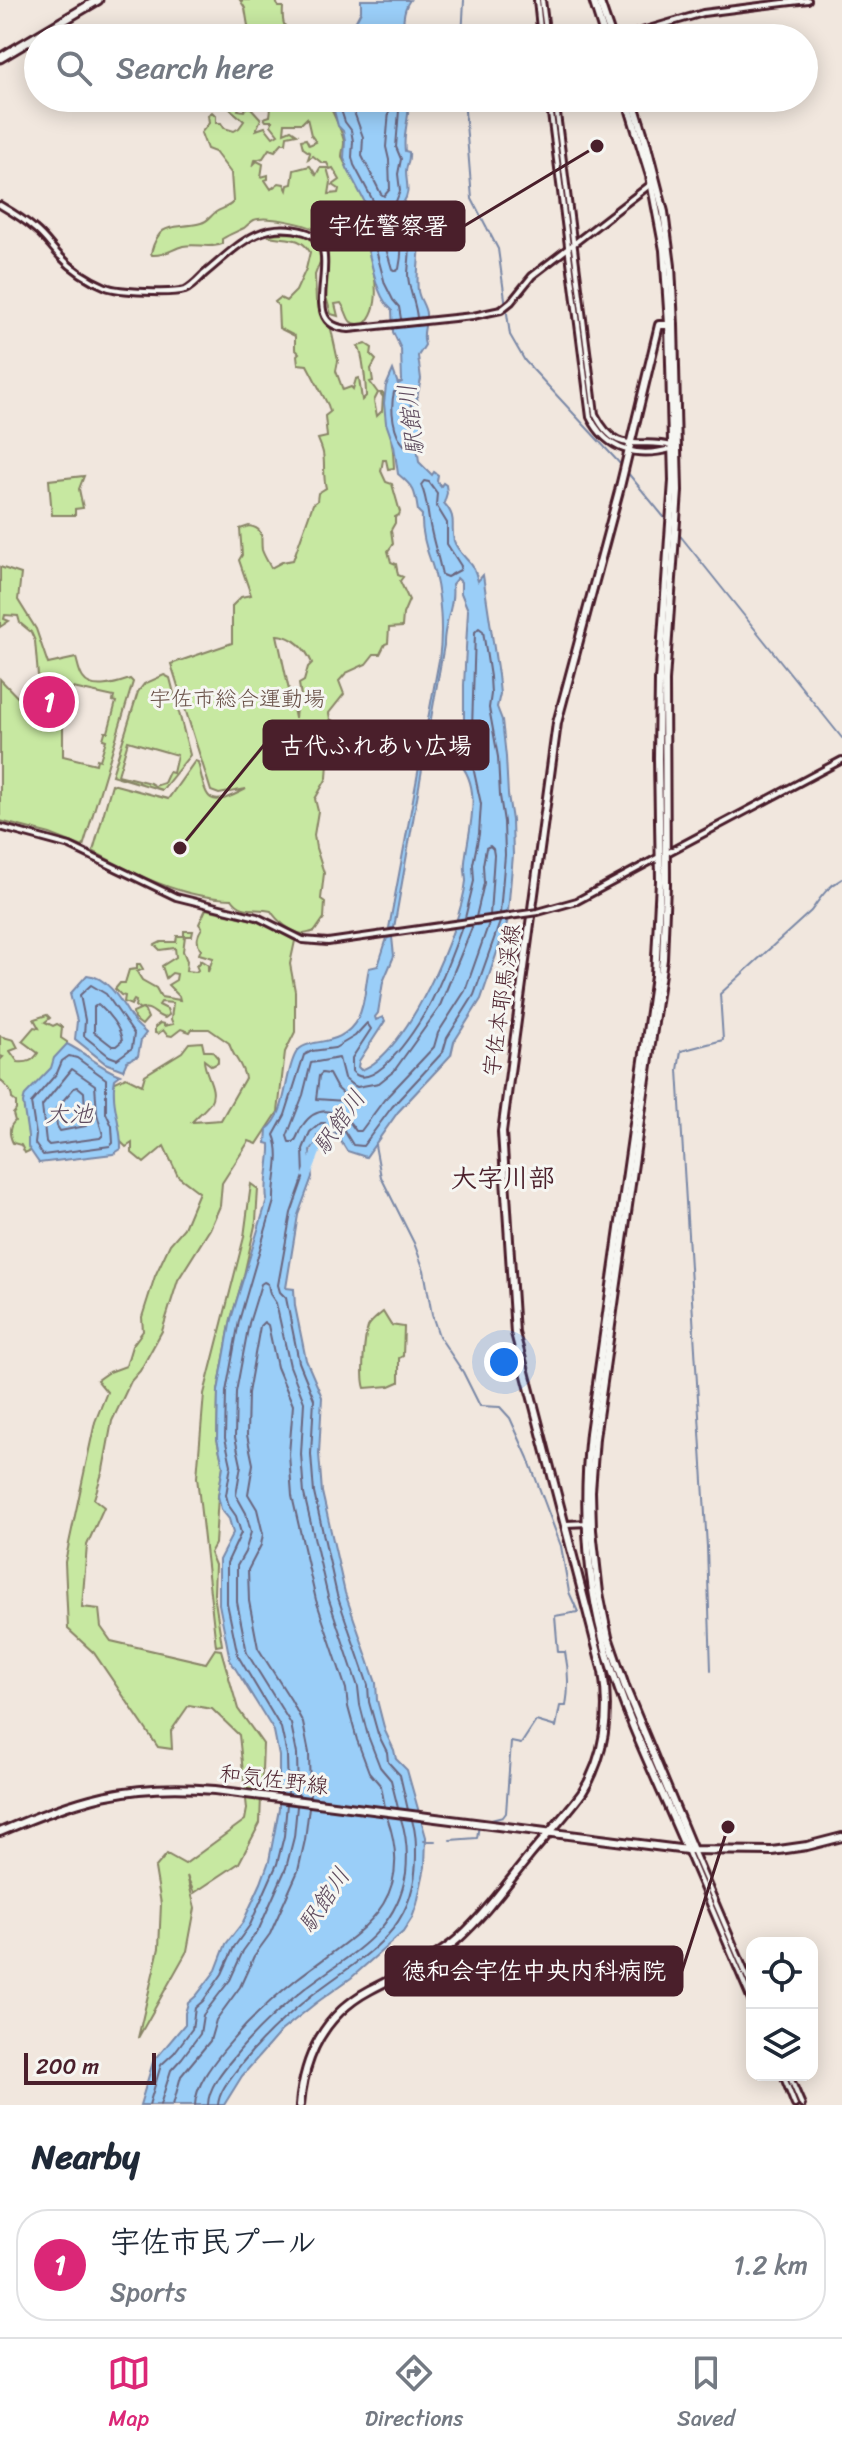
<!DOCTYPE html>
<html lang="en">
<head>
<meta charset="utf-8">
<style>
  :root { --surface:#fff; --page:#f2f2f3; --text:#1f2937; --muted:#747a83; --line:#e0e1e3; --accent:#db2777 }
  body { margin:0; font-family:Sriracha,"Klee One",sans-serif; background:var(--page); color:var(--text) }
  .controls { position:absolute; right:24px; bottom:24px; display:grid; overflow:hidden; border-radius:16px; box-shadow:0 4px 20px #0003 }
  .controls button { width:72px; height:72px; display:grid; place-items:center; padding:0; border:0; border-bottom:2px solid var(--line); background:var(--surface); color:var(--text); font:40px sans-serif }
  .scale { position:absolute; left:24px; bottom:20px; width:132px; box-sizing:border-box; padding-left:8px; border:4px solid #4a1f2b; border-top:0; font-size:22px; line-height:28px; white-space:nowrap; color:#4a1f2b; -webkit-text-stroke:6px #f6f6f2; paint-order:stroke }
  .you { position:absolute; left:504px; top:1362px; width:28px; height:28px; margin:-20px; border:6px solid #fff; border-radius:50%; background:#1a73e8; box-shadow:0 0 0 12px #1a73e833 }
  .badge { display:grid; place-items:center; width:52px; height:52px; border-radius:50%; background:var(--accent); color:#fff; font-size:26px; font-weight:700 }
  .pin { position:absolute; translate:-50% -50%; border:4px solid #fff; box-shadow:0 2px 8px #0006 }
  .list { margin:0; padding:0; list-style:none }
  h2 { display:flex; justify-content:space-between; align-items:center; height:104px; margin:0; padding:0 32px; font-size:34px }
  h2 small { font-size:26px; font-weight:400; color:var(--muted) }
  .list li { display:grid; grid-template-columns:52px 1fr auto; gap:24px; align-items:center; box-sizing:border-box; height:112px; margin:0 16px 16px; padding:0 16px; border:2px solid var(--line); border-radius:32px }
  .list b { display:block; font-size:30px; white-space:nowrap }
  .list p { margin:0; font-size:26px; white-space:nowrap; color:var(--muted) }
  .list em { font-size:26px; font-style:normal; color:var(--muted) }
  .icon { flex:none; width:44px; height:44px; fill:none; stroke:currentColor; stroke-width:2; stroke-linecap:round; stroke-linejoin:round }
  .map { position:relative; flex:none; width:842px; height:2105px; overflow:hidden }
  .search { position:absolute; background:var(--surface); box-shadow:0 4px 20px #0003; left:24px; right:24px; top:24px; height:88px; display:flex; align-items:center; gap:20px; box-sizing:border-box; padding:0 28px; border-radius:44px; color:var(--muted); font-size:30px }
  .sheet { height:232px; background:var(--surface) }
  nav { display:flex; justify-content:space-around; align-items:center; box-sizing:border-box; height:112px; border-top:2px solid var(--line); background:var(--surface); font-size:22px; color:var(--muted) }
  nav a { display:grid; justify-items:center; gap:4px }
  nav .on { color:var(--accent) }
  .map>svg:first-child { display:block }
  .green { fill:#c7e8a1; stroke:#888466; stroke-width:2; fill-rule:evenodd }
  .water { fill:#9acef8; stroke:#7a88a6; stroke-width:2 }
  .lines { fill:none; stroke-linecap:round; stroke-linejoin:round }
  .shore { stroke:#6a657d; stroke-width:2 }
  .stream { stroke:#7a88a6; stroke-width:2 }
  .river { stroke:#9acef8; stroke-width:8 }
  .minor-casing { stroke:#4a1f2b; stroke-width:10 }
  .major-casing { stroke:#4a1f2b; stroke-width:12 }
  .highway-casing { stroke:#4a1f2b; stroke-width:13 }
  .minor { stroke:#f6f6f2; stroke-width:4 }
  .major { stroke:#f6f6f2; stroke-width:6 }
  .highway { stroke:#f6f6f2; stroke-width:7 }
  .minor-bridge-casing { stroke:#4a1f2b; stroke-width:10; stroke-linecap:butt }
  .minor-bridge { stroke:#f6f6f2; stroke-width:4 }
  .labels { text-anchor:middle; stroke-width:6; stroke-linejoin:round; paint-order:stroke }
  .park-label { font-size:22px; fill:#695148; stroke:#f6f6f2 }
  .street-label { font-size:22px; fill:#4a1f2b; stroke:#f6f6f2 }
  .water-label { font-size:24px; font-style:italic; fill:#5e4b5e; stroke:#f6f6f2 }
  .quarter-label { font-size:26px; font-weight:bold; fill:#4a1f2b; stroke:#f6f6f2 }
  .leader { fill:none; stroke:#4a1f2b; stroke-width:3 }
  .callout-dot { fill:#4a1f2b; stroke:#f6f6f2; stroke-width:3 }
  .callout { fill:#4a1f2b; stroke:#4a1f2b; stroke-width:3 }
  .callout-label { font-size:24px; text-anchor:middle; font-weight:bold; fill:#fff }
</style>
</head>
<body>
<div class="map">
<svg width="842" height="2105" viewBox="0 0 842 2105">
  <rect width="100%" height="100%" fill="#f1e7de"/>
  <filter id="ink" filterUnits="userSpaceOnUse"><feTurbulence type="fractalNoise" baseFrequency=".0125" numOctaves="2"/><feDisplacementMap in="SourceGraphic" scale="16" xChannelSelector="R" yChannelSelector="G"/><feConvolveMatrix kernelMatrix="1 2 1 2 8 2 1 2 1" color-interpolation-filters="sRGB"/></filter>
  <g filter="url(#ink)">
    <!-- green -->
    <g class="green">
      <path d="M240 0H276L278 7H283C282 23 283 25 293 38H250L245 8Z"/>
      <path d="M241 98 238 99 241 103 238 110 244 111 247 107 251 108 261 119 256 130 265 127 273 137 278 134 271 125 272 121H266L264 118 270 116 271 108 279 103 281 98H324C330 104 344 136 344 143 344 148 342 152 342 156 343 162 348 168 351 173 364 192 372 209 361 231 371 256 387 303 364 324 344 325 351 317 341 303L335 304 338 316 331 314 327 300H323C323 279 331 267 327 248 326 242 324 235 319 232 310 224 265 215 254 220 250 222 247 226 244 228 236 232 230 234 222 239V244C209 249 197 243 183 246 172 249 165 256 152 255L151 253C160 219 174 230 201 223 209 221 210 216 216 212 222 208 228 208 233 202L231 173 215 152 207 149 201 133 209 123 208 115 212 112 216 116V123H221L224 128 234 131 239 128 244 121 220 100 222 98ZM307 118 311 135 316 142 309 145 306 139 301 140 303 148 310 153 308 159 313 156 322 163H327L330 169 333 168 340 180 333 185 339 189 338 193 329 194 331 182 327 168H320L316 175 310 166 294 170 292 184 288 185 287 190 284 184 279 183 271 189 265 180 268 179V175L261 177 263 164 257 161 254 164 255 160 263 158 269 149 275 151 282 143H286L287 136 297 134 291 130 284 133 285 123H302Z"/>
      <path d="M283 233 308 234 315 238 322 257 315 275 316 301 324 305 325 318 329 322 331 329 338 361 336 371 343 390 351 387 353 389 356 379 359 378 362 400 366 396C366 385 363 353 358 346L366 344 372 348 371 355 376 360 371 369 373 381 370 382 378 393 374 401 377 416 382 411 383 397 380 393H383L385 397 393 451 394 468 388 469 386 460H383L381 471 386 482 392 484 400 512 399 515 395 517V523L391 530 393 544 388 551 391 562 396 564 398 575 403 577 400 581 409 600 403 614 402 627 389 628 388 643 385 644 380 654H374L366 664 346 673 339 681 344 694 329 713 330 719 335 722 330 734 332 761 328 763 327 778 315 799 318 811 314 835 316 848 324 873 321 899 325 902 324 918 315 931C313 932 304 934 303 934 291 932 277 921 271 911 256 907 242 914 232 899 182 898 136 875 93 851L112 784 168 799 195 761 198 762C207 800 206 810 246 789L219 794 211 791 171 664 232 643V606L241 597 251 595 239 560 242 555 240 529 249 526C266 529 260 538 262 550 264 556 268 562 271 568L282 562 293 560 313 504 317 501 318 493 326 488C323 478 325 464 323 453 322 448 320 444 318 439L327 437 325 416 330 412 328 405 307 365 298 364 297 355 299 353 295 349V336L279 328 278 306 275 302 280 298 286 301 296 291 306 269 310 252C300 235 286 240 269 236L270 234ZM277 635C294 636 306 649 312 663L308 667 304 681 299 684 301 696 297 700 295 718Z"/>
      <polygon points="84,476 79,489 83,508 75,509 75,515 52,515 49,480"/>
      <path d="M0 567 21 574 18 600 36 629 48 664 76 658C78 664 79 673 83 678 92 692 118 683 130 679L133 682 83 847 50 834 0 821V679L25 705 38 708 42 704 44 696 41 695 44 684 38 676 35 641 31 632 20 623 18 616 5 615 4 619 9 621 0 627ZM73 688 114 697 113 701 116 702 108 732H105L103 739 106 740 100 760 97 759 96 764 63 756V724Z"/>
      <path d="M164 675 170 678 190 755 162 790 112 775 138 692 144 684ZM128 741 177 755 173 773 169 772 164 783 155 786 150 783 118 775Z"/>
      <path d="M206 909 265 923 295 941 290 964 295 991V1032L285 1052 278 1112 257 1144 249 1141 222 1183 220 1206 210 1229 178 1280 162 1331 140 1371 131 1381 112 1421 103 1470 94 1499 104 1507 87 1545 82 1607 99 1609 101 1627 111 1641 206 1663 215 1649 221 1650 238 1709 263 1744 260 1823 239 1863 194 1893 187 1876 195 1908 187 1951 138 2038 159 1948 161 1904 155 1868 167 1854 185 1864 245 1820 247 1809 239 1735 212 1709 189 1705 171 1731 172 1749 158 1747 94 1653 68 1629 65 1562 95 1422 107 1392 97 1380 107 1373 126 1366 132 1346 143 1331 142 1317 155 1276 170 1244 184 1228 199 1192 178 1176 164 1146 144 1163 132 1153V1143L126 1147 118 1139 111 1084 126 1077 142 1085 145 1075 182 1052 189 1043 202 1042 204 1051H212L218 1058V1063L212 1066 204 1060C204 1074 219 1089 210 1103 205 1110 197 1116 192 1122L221 1120 245 1078C242 1062 233 1058 229 1043L209 1029H192L190 1032 181 1029 172 1036 167 1035 163 1030 158 1034 155 1033V1027L160 1023 164 1024V1026L173 1024 171 1019 173 1003 161 1002 159 1005 167 1009 169 1015 165 1018C156 1017 152 1006 142 1009L145 1011 148 1018 142 1025 134 1019 133 1013 140 1010 135 1006 136 1001 134 1000 131 1005 124 1002 125 996 121 995 115 989 120 983H125L129 970 137 969V964H140L143 969 137 972 142 980 156 988 161 997 180 1000 179 996 168 985 176 980 177 974 172 973 166 978 162 966 176 957 175 948 160 950 155 945 161 942H176L177 936H184V931H193L192 936H185L183 951 187 961 186 971 196 972 198 970 196 965 200 963V960L208 965V972L213 958 199 954 201 949C196 943 197 935 202 928L199 924Z"/>
      <path d="M47 1015 50 1018 45 1022 53 1026 57 1024 62 1027 61 1038 67 1042V1050L31 1150 25 1153 21 1145 13 1143C9 1135 8 1127 15 1121L13 1114 16 1110V1102L12 1099C12 1088 4 1086 0 1079V1060L3 1057 0 1056V1036L14 1040 18 1048 10 1051 18 1062C28 1063 33 1061 38 1053L22 1041 34 1027 39 1028 34 1019Z"/>
      <polygon points="251,1184 258,1189 256,1221 244,1275 231,1319 218,1391 217,1439 223,1466 218,1496 215,1544 210,1553 215,1565 214,1594 222,1645 216,1646 197,1477 204,1394 244,1237"/>
      <path d="M383 1312 391 1325 404 1327 403 1356 399 1358V1382L390 1386 365 1388C361 1377 364 1339 368 1327 371 1321 378 1316 383 1312Z"/>
    </g>
    <!-- water -->
    <g class="water">
      <path d="M361 0H410C402 10 403 26 404 38H347L361 11Z"/>
      <path d="M326 98H407C412 113 402 132 405 151L409 152C410 160 407 163 406 171 406 184 411 192 403 203 407 208 413 211 416 216 425 240 415 267 418 291 419 299 426 307 426 314 427 326 421 333 425 345L418 356 421 379 417 397 422 429 417 445 419 462 432 475 434 472 438 475 437 481 441 486 443 483 446 485 447 493 444 503C458 519 450 524 454 541 457 550 464 556 470 563 475 568 476 575 478 581L483 575 498 675 500 694 497 707 502 720 506 757 508 795 512 820 513 855 507 923 481 999 454 1042 451 1055 398 1112 366 1157 347 1151 335 1132 324 1130 317 1136V1142L310 1151 312 1177 298 1215 286 1288 294 1289 295 1306 306 1360 322 1397 319 1454 322 1492 345 1593 376 1683 377 1700 385 1731 394 1750 396 1759 407 1770 426 1837 425 1867 417 1904 412 1918 403 1932 351 1978 316 2003 281 2031 242 2076 224 2105H140L153 2062 185 2024V2013L188 2003 196 1996 216 1970 226 1944 243 1922 261 1883 269 1861 279 1809V1756L274 1731 230 1660 219 1604V1560L233 1533 229 1519 221 1509 218 1496 223 1466 217 1439 218 1391 231 1319 267 1200C264 1181 271 1163 270 1144L266 1143 267 1129C287 1116 284 1073 296 1053 307 1035 340 1051 358 1018 366 1002 365 985 369 968L378 966 387 938 392 937 394 956 383 982 378 1013 375 1017 376 1020 383 1017 385 1021 359 1061 358 1067 361 1070C407 1055 461 927 466 881 466 875 464 868 465 862 468 830 484 789 458 761L461 737 464 729V685L468 610 461 593V582L457 578 452 584C455 607 443 624 444 645L394 928H389L439 660C443 632 441 591 432 565 426 549 421 531 422 515L418 511C415 491 415 488 398 474L394 446 386 423 384 403 386 386 393 370 398 384 402 382 401 349 393 332 392 310C374 295 373 260 364 238L363 233 370 212 347 168 344 158 345 141 343 131 338 126 333 107Z"/>
      <path d="M87 975C109 977 122 1003 132 1019 136 1025 142 1029 146 1033L141 1040 138 1056 127 1061 123 1070 105 1063 75 1039 77 1021 70 994Z"/>
      <path d="M67 1044C86 1053 100 1068 120 1075L115 1079C110 1104 122 1125 121 1149L113 1154 39 1163 28 1147V1136L23 1103 25 1095 51 1068 54 1058Z"/>
    </g>
    <g class="lines">
      <!-- shore -->
      <g class="shore">
        <polyline points="337,98 345,122 351,130 353,141 352,157 354,165 378,210 372,235 385,284 393,300 399,307 401,319"/>
        <polyline points="349,98 363,137 362,156 381,194 384,196 390,189 389,160 386,147 390,98"/>
        <path d="M400 98 396 147 401 159 398 174 400 191 395 204 398 211 409 221C412 241 409 255 408 274 408 289 416 303 417 318"/>
        <path d="M390 219 399 224C402 239 402 255 399 269L396 271 392 269 382 235 387 221Z"/>
        <path d="M406 390 409 393 414 426 409 444 405 446C393 434 390 409 394 392Z"/>
        <path d="M424 481 429 482 437 493 436 505 447 523V544L461 566 460 570 447 577 442 575C439 559 434 545 431 530 427 514 428 500 421 485Z"/>
        <polyline points="476,917 484,883 483,865 486,848 490,846 493,849 494,855 490,915"/>
        <polyline points="465,918 474,881 473,864 479,834 481,804 473,767 466,757 472,729 475,632 479,628 483,631 490,677 491,694 489,708 498,757 500,796 504,822 505,855 500,913"/>
        <path d="M473 925 439 1008 394 1071 379 1083 357 1087 351 1084 344 1078 339 1058 311 1063 303 1095 287 1136 289 1142H294C298 1137 299 1130 303 1125 319 1102 344 1111 356 1131H361L384 1100 434 1047 438 1033 465 991 489 923"/>
        <polygon points="91,985 106,994 134,1034 132,1048 117,1059 109,1056 84,1036 85,1020 80,995"/>
        <path d="M98 1004C108 1013 121 1028 122 1041L116 1046H112L94 1032V1007Z"/>
        <polygon points="69,1056 77,1058 106,1079 106,1113 112,1126 113,1143 110,1146 43,1155 35,1144 36,1135 31,1103 57,1073 62,1061"/>
        <polygon points="72,1069 95,1085 97,1114 103,1135 100,1138 49,1145 46,1142 42,1106"/>
        <polygon points="322,1073 329,1074 336,1087 346,1096 345,1101 316,1099 319,1076"/>
        <polygon points="78,1087 84,1092 86,1126 60,1131 57,1126 55,1110 74,1088"/>
        <path d="M288 1794 287 1755 281 1728 238 1656 227 1603V1563L241 1533 236 1516 229 1506 226 1495 231 1465 225 1438 226 1392 239 1321 274 1201C273 1180 283 1156 274 1135L285 1115 304 1055 312 1051 335 1048 355 1036 367 1023 371 1029 352 1058V1071C374 1098 422 1020 431 1002 443 978 453 952 462 927"/>
        <polyline points="298,1795 297,1754 291,1724 247,1653 237,1602 237,1566 245,1552 251,1532 246,1513 236,1495 241,1465 235,1437 236,1392 249,1323 261,1284 264,1282 268,1284 270,1294 276,1303 290,1366 304,1402 301,1454 304,1494 328,1597 358,1687 360,1705 368,1736 380,1767 391,1780 398,1808"/>
        <polyline points="310,1797 309,1753 303,1723 291,1700 258,1648 249,1601 248,1570 261,1545 263,1534 257,1509 248,1494 253,1464 247,1435 248,1393 260,1326 264,1322 268,1325 277,1367 293,1405 289,1454 292,1496 316,1600 346,1689 348,1707 357,1740 369,1772 381,1786 385,1807"/>
        <polyline points="408,1810 400,1775 388,1762 387,1752 378,1734 369,1702 368,1685 337,1595 314,1493 311,1454 314,1399 299,1362 286,1298 280,1292 278,1285 291,1213 304,1176 303,1149 310,1132 321,1123 333,1123 342,1127 353,1145 363,1146 392,1107 443,1052 447,1038 474,995 500,922"/>
        <polyline points="149,2105 161,2065 174,2053 192,2029 195,2008 203,2001 222,1974 234,1947 250,1925 277,1864 284,1836 287,1804"/>
        <polyline points="160,2105 171,2070 182,2058 200,2034 203,2015 230,1980 243,1951 259,1929 286,1868 294,1837 297,1806"/>
        <polyline points="173,2105 181,2076 210,2041 216,2020 240,1987 254,1956 270,1934 298,1871 305,1840 309,1807"/>
        <path d="M195 2105C196 2085 211 2066 223 2051 246 2023 270 2000 298 1978 358 1932 418 1905 387 1817"/>
        <path d="M208 2105C208 2088 223 2070 234 2057 255 2031 278 2010 304 1989 349 1954 396 1935 406 1873 408 1854 407 1837 401 1819"/>
        <path d="M218 2105C219 2090 233 2075 242 2063 263 2037 286 2016 312 1995 365 1954 416 1933 416 1856 416 1842 416 1833 412 1820"/>
      </g>
      <!-- stream -->
      <g class="stream">
        <polyline points="462,38 464,0"/>
        <polyline points="464,98 472,199 498,249 510,335 525,361 623,467"/>
        <polyline points="627,472 668,522"/>
        <polyline points="678,533 842,738"/>
        <path d="M375 1145 381 1177 414 1243 424 1270 432 1315 439 1336 463 1372 480 1406 500 1407 510 1418 528 1458 561 1546 569 1592 578 1612 555 1616 558 1652H565C569 1671 569 1688 566 1706H560L556 1727 536 1721 521 1744 511 1742 506 1813 503 1817 483 1822"/>
        <path d="M711 1670 707 1547 678 1070 681 1051 723 1040 720 994 811 911C821 897 827 887 842 879"/>
        <polyline points="450,1840 477,1838 479,1825"/>
        <polyline points="424,1841 435,1841"/>
      </g>
      <!-- river -->
      <polyline class="river" points="307,1175 322,1137 331,1122"/>
      <defs>
        <g id="minor">
          <polyline points="537,0 541,38"/>
          <polyline points="542,0 547,38"/>
          <polyline points="618,38 703,13 808,0"/>
          <path d="M549 98 590 417C607 451 637 458 671 449"/>
          <path d="M555 98 595 414C618 459 638 436 672 446"/>
          <path d="M0 205C12 212 25 220 35 229 45 237 52 248 60 256 72 269 89 280 106 287 118 292 172 294 185 290 192 287 199 279 204 274 236 248 260 218 305 232 352 246 291 326 349 329L473 316 501 310 511 302 532 276 651 184"/>
          <polyline points="0,827 70,846 176,897 257,917 303,940"/>
          <polyline points="667,853 842,760"/>
          <polyline points="538,912 577,901 659,857"/>
          <polyline points="566,1524 589,1523"/>
          <polyline points="687,1850 752,2002"/>
          <polyline points="693,1850 752,1988"/>
          <polyline points="783,2075 795,2105"/>
          <polyline points="789,2075 802,2105"/>
        </g>
        <g id="major">
          <polyline points="593,0 605,38"/>
          <polyline points="599,0 612,38"/>
          <path d="M626 98 650 176 664 250 669 324 673 481 659 681 658 758 660 881 655 976 590 1433C582 1509 586 1583 608 1657 628 1723 660 1786 687 1850"/>
          <polyline points="632,98 646,142 664,212 671,266 674,325 678,491 665,681 666,885 663,959 595,1438 591,1491 592,1530 599,1593 608,1637 626,1689 693,1850"/>
          <path d="M0 1832C78 1799 128 1782 215 1790L687 1850 772 1851 807 1846 842 1837"/>
          <path d="M300 2105C304 2056 325 2014 370 1990 400 1974 433 1961 459 1938 485 1914 505 1886 527 1859 545 1837 565 1816 582 1793 605 1757 610 1713 603 1672L515 1333 502 1132 557 723 619 491 659 325H674"/>
        </g>
        <polyline id="highway" points="0,58 98,0"/>
      </defs>
      <!-- minor casing -->
      <use href="#minor" class="minor-casing"/>
      <!-- major casing -->
      <use href="#major" class="major-casing"/>
      <!-- highway casing -->
      <use href="#highway" class="highway-casing"/>
      <!-- minor -->
      <use href="#minor" class="minor"/>
      <!-- major -->
      <use href="#major" class="major"/>
      <!-- highway -->
      <use href="#highway" class="highway"/>
      <defs>
        <polyline id="minor-bridge" points="303,940 328,942 538,912"/>
      </defs>
      <!-- minor-bridge casing -->
      <use href="#minor-bridge" class="minor-bridge-casing"/>
      <!-- minor-bridge -->
      <use href="#minor-bridge" class="minor-bridge"/>
    </g>
  </g>
  <g class="labels">
    <!-- park labels -->
    <g class="park-label">
      <text x="237" y="706">宇佐市総合運動場</text>
    </g>
    <!-- street labels -->
    <g class="street-label">
      <text transform="translate(501 1000) rotate(-82)" y="8">宇佐本耶馬渓線</text>
      <text transform="translate(274 1779) rotate(7)" y="8">和気佐野線</text>
    </g>
    <!-- water labels -->
    <g class="water-label">
      <text transform="translate(411 420) rotate(-97)" y="8">駅館川</text>
      <text x="69" y="1122">大池</text>
      <text transform="translate(339 1122) rotate(-55)" y="8">駅館川</text>
      <text transform="translate(324 1900) rotate(-56)" y="8">駅館川</text>
    </g>
    <!-- quarter labels -->
    <g class="quarter-label">
      <text x="503" y="1187">大字川部</text>
    </g>
  </g>
  <!-- callouts -->
  <path class="leader" d="M597 146L464 226M180 848L264 745M728 1827L682 1971"/>
  <g class="callout-dot">
    <circle cx="597" cy="146" r="8"/>
    <circle cx="180" cy="848" r="8"/>
    <circle cx="728" cy="1827" r="8"/>
  </g>
  <g class="callout">
    <rect x="312" y="202" width="152" height="48" rx="8"/>
    <rect x="264" y="721" width="224" height="48" rx="8"/>
    <rect x="386" y="1947" width="296" height="48" rx="8"/>
  </g>
  <g class="callout-label">
    <text x="388" y="234">宇佐警察署</text>
    <text x="376" y="754">古代ふれあい広場</text>
    <text x="534" y="1979">徳和会宇佐中央内科病院</text>
  </g>
</svg>
<div class="controls">
<button><svg class="icon" aria-label="locate" viewBox="0 0 24 24"><circle cx="12" cy="12" r="6"/><path d="M12 2v4M12 18v4M2 12h4M18 12h4"/></svg></button>
<button><svg class="icon" aria-label="layers" viewBox="0 0 24 24"><path d="M12 4l9 5-9 5-9-5zM3 14l9 5 9-5"/></svg></button>
</div>
<div class="scale">200 m</div>
<div class="you"></div>
<div class="pin badge" style="left:49px;top:702px">1</div>
<div class="search"><svg class="icon" aria-label="search" viewBox="0 0 24 24"><circle cx="10" cy="10" r="6"/><path d="M15 15l6 6"/></svg>Search here</div>
</div>
<section class="sheet">
<h2>Nearby<small></small></h2>
<ul class="list">
<li><span class="badge">1</span><div><b>宇佐市民プール</b><p>Sports</p></div><em>1.2 km</em></li>
</ul>
</section>
<nav>
<a class="on"><svg class="icon" aria-label="map" viewBox="0 0 24 24"><path d="M3 6l6-2 6 2 6-2v14l-6 2-6-2-6 2zM9 4v14M15 6v14"/></svg>Map</a>
<a><svg class="icon" aria-label="directions" viewBox="0 0 24 24"><path d="M12 3l9 9-9 9-9-9zM9 14v-3h6M13 9l2 2-2 2"/></svg>Directions</a>
<a><svg class="icon" aria-label="saved" viewBox="0 0 24 24"><path d="M7 4h10v16l-5-4-5 4z"/></svg>Saved</a>
</nav>
</body>
</html>
